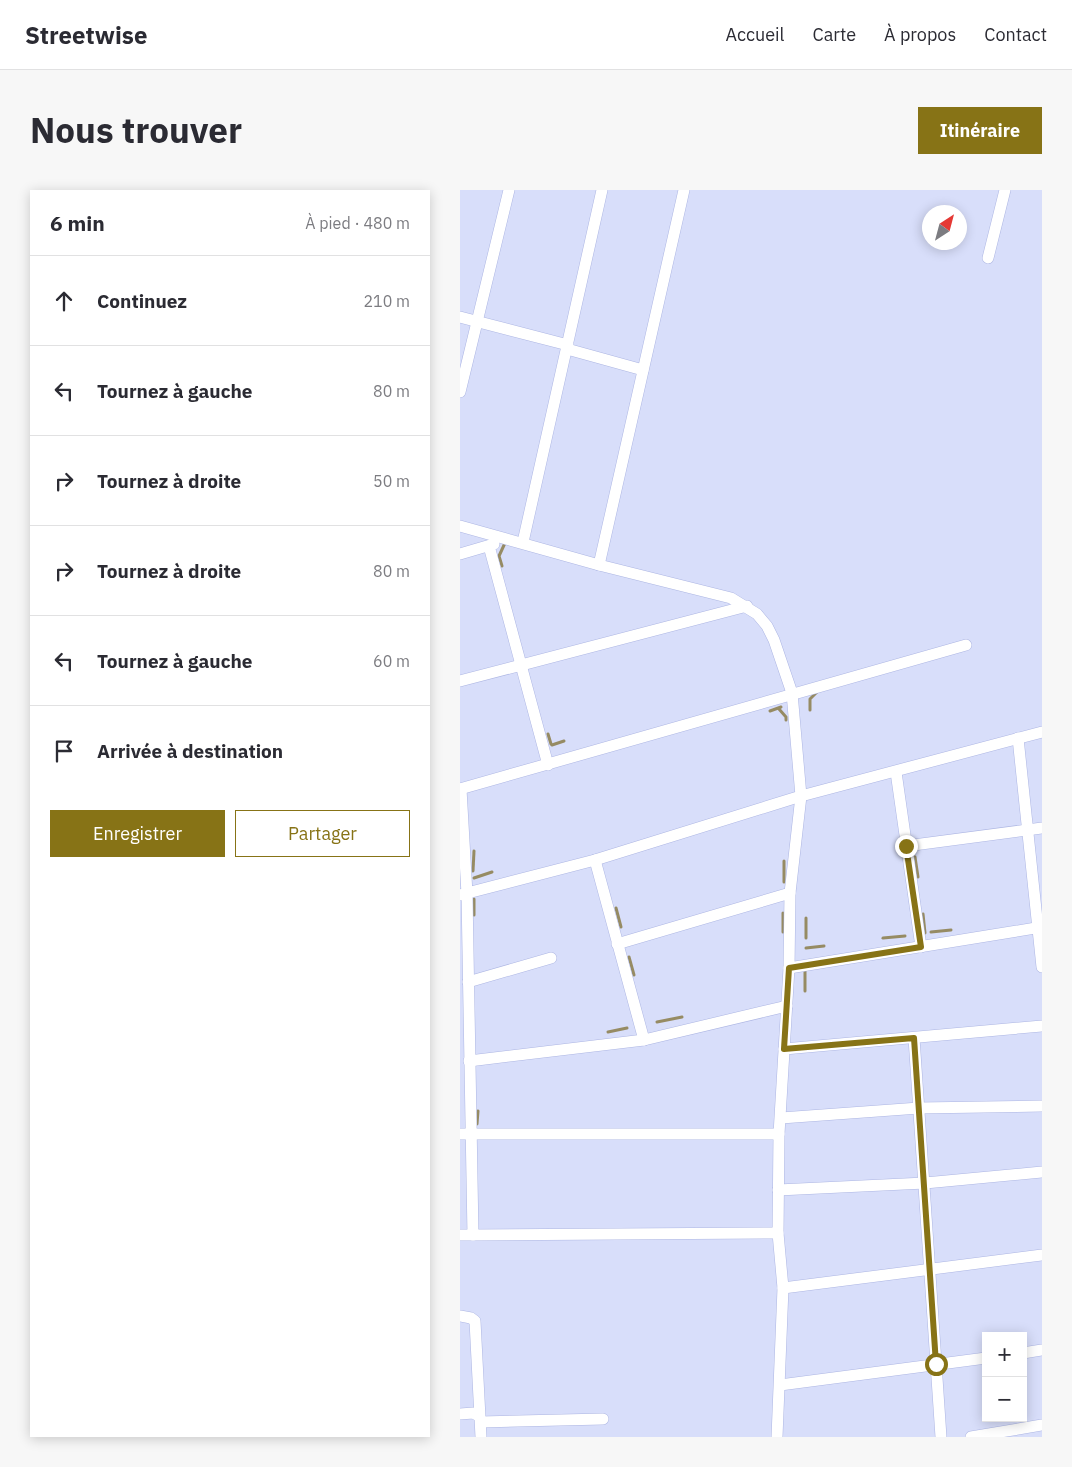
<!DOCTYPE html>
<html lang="fr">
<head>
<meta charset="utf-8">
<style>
  :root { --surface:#fff; --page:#f7f7f7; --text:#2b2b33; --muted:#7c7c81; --line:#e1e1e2; --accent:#877316 }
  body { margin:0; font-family:"IBM Plex Sans",sans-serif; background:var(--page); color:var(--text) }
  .controls { position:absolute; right:15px; bottom:15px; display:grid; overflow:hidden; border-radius:0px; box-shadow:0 2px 12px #0003 }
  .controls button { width:45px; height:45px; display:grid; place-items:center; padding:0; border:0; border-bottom:1px solid var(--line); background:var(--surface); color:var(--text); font:25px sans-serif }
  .compass { position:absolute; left:462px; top:15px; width:45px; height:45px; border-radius:50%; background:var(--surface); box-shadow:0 2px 12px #0003; rotate:36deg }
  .stop { position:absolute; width:15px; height:15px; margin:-11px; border:4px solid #877316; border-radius:50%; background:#fff }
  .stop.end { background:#877316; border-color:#fff; box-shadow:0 1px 5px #0008 }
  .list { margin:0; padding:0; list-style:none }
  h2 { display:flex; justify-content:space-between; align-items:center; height:65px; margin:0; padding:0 20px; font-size:21px }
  h2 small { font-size:16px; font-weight:400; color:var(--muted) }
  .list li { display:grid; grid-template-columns:32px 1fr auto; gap:15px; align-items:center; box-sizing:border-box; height:90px; padding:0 20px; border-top:1px solid var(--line) }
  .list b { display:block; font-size:19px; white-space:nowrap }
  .list em { font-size:16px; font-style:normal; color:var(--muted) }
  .actions { display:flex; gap:10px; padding:15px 20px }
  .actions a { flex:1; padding:11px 0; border:1px solid var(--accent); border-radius:0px; text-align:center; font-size:18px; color:var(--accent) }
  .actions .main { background:var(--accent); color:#fff }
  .icon { flex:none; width:28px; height:28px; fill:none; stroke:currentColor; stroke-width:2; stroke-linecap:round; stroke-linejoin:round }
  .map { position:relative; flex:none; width:582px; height:1247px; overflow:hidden; border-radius:0px }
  header { display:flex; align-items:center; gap:30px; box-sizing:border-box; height:70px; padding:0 25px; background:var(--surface); border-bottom:1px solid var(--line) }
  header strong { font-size:24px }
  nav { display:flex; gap:28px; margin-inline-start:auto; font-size:18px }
  .intro { display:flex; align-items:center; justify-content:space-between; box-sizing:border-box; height:120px; padding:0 30px }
  h1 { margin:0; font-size:35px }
  .button { padding:12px 22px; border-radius:0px; background:var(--accent); color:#fff; font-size:18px; font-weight:700 }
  main { display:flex; gap:30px; padding:0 30px }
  aside { flex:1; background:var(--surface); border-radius:0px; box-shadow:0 2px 12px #0003 }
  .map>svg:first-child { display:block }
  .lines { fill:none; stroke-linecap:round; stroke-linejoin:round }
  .stream { stroke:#968b63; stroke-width:3 }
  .minor-casing { stroke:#adb6e3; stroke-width:12 }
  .minor { stroke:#fff; stroke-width:11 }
  .route { stroke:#877316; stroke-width:6 }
</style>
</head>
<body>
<header>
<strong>Streetwise</strong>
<nav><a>Accueil</a><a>Carte</a><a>À propos</a><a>Contact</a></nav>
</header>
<div class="intro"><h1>Nous trouver</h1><a class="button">Itinéraire</a></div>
<main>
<aside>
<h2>6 min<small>À pied · 480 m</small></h2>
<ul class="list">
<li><svg class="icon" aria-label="ahead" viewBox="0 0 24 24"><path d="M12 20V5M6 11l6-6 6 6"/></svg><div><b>Continuez</b></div><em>210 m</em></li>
<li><svg class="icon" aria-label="left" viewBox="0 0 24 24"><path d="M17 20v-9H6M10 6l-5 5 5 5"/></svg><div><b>Tournez à gauche</b></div><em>80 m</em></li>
<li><svg class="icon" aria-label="right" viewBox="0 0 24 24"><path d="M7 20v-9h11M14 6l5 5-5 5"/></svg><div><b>Tournez à droite</b></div><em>50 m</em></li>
<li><svg class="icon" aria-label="right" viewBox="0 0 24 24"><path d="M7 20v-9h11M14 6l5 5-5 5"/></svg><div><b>Tournez à droite</b></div><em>80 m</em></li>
<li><svg class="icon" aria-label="left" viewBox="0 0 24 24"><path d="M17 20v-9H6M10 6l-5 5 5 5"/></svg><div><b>Tournez à gauche</b></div><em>60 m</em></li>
<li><svg class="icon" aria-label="arrive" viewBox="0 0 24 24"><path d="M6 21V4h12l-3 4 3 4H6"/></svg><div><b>Arrivée à destination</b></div></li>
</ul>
<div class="actions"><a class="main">Enregistrer</a><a>Partager</a></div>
</aside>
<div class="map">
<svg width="582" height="1247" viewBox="0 0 582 1247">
  <rect width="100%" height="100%" fill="#d8defa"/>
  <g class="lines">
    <!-- stream -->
    <g class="stream">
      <polyline points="42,376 39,366 45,353"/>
      <polyline points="319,519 326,527 326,530"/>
      <polyline points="350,520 350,509 358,501"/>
      <polyline points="310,521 321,517"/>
      <polyline points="88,544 91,554"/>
      <polyline points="92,555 104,551"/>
      <polyline points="455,667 458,687"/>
      <polyline points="13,681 14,661"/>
      <polyline points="14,688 32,682"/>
      <polyline points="324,692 324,671"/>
      <polyline points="14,709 14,725"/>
      <polyline points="156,718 161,737"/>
      <polyline points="463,724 465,743"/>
      <polyline points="323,742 323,723"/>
      <polyline points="471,742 491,740"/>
      <polyline points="346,748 346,728"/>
      <polyline points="423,748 445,746"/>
      <polyline points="346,758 364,756"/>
      <polyline points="169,767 174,785"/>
      <polyline points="345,801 345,777"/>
      <polyline points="197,832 222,827"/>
      <polyline points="148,842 167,838"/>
      <polyline points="17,934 18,921"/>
    </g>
    <defs>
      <g id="minor">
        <polyline points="528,68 545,0"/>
        <polyline points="0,127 108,155"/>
        <polyline points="107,159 183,180"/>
        <polyline points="0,202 49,0"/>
        <polyline points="0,336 139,375 271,408 297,424 307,436 314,450 332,503 341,606 330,703 329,778 319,944 318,1043 323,1098 582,1065"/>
        <polyline points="63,352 142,0"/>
        <polyline points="29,356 88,575"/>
        <polyline points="0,364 34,354"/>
        <polyline points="139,375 224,0"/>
        <polyline points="0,491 287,416"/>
        <polyline points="558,548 582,777"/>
        <polyline points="436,582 461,757"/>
        <polyline points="0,599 506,455"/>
        <polyline points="446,656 582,638"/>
        <polyline points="135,670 184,850"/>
        <polyline points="0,705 135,670 341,606 582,542"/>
        <polyline points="157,754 330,703"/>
        <polyline points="329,778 582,737"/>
        <polyline points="8,792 91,768"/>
        <polyline points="454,848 481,1247"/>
        <polyline points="324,859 582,836"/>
        <polyline points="9,871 184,850 327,816"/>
        <polyline points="321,928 459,918 582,916"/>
        <polyline points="0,944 319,944"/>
        <polyline points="318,1000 465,993 582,982"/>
        <polyline points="0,1045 13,1045 7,704 1,599"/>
        <polyline points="13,1045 318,1043"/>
        <polyline points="0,1126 11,1128 15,1131 21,1247"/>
        <polyline points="563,1163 582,1160"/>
        <polyline points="320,1195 526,1168"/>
        <polyline points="0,1224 13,1223 19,1226"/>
        <polyline points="21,1232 143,1229"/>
        <polyline points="317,1247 323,1098"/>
        <polyline points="511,1247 582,1235"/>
      </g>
    </defs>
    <!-- minor casing -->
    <use href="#minor" class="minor-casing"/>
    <!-- minor -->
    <use href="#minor" class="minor"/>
  </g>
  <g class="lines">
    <!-- route -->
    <polyline class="route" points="446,656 461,757 329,778 324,859 454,848 476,1174"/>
  </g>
</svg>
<div class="controls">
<button>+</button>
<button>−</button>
</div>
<svg class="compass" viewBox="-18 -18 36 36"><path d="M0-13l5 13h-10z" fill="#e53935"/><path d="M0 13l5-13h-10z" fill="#7c7c81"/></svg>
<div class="stop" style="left:476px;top:1174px"></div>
<div class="stop end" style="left:446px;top:656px"></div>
</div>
</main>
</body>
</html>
